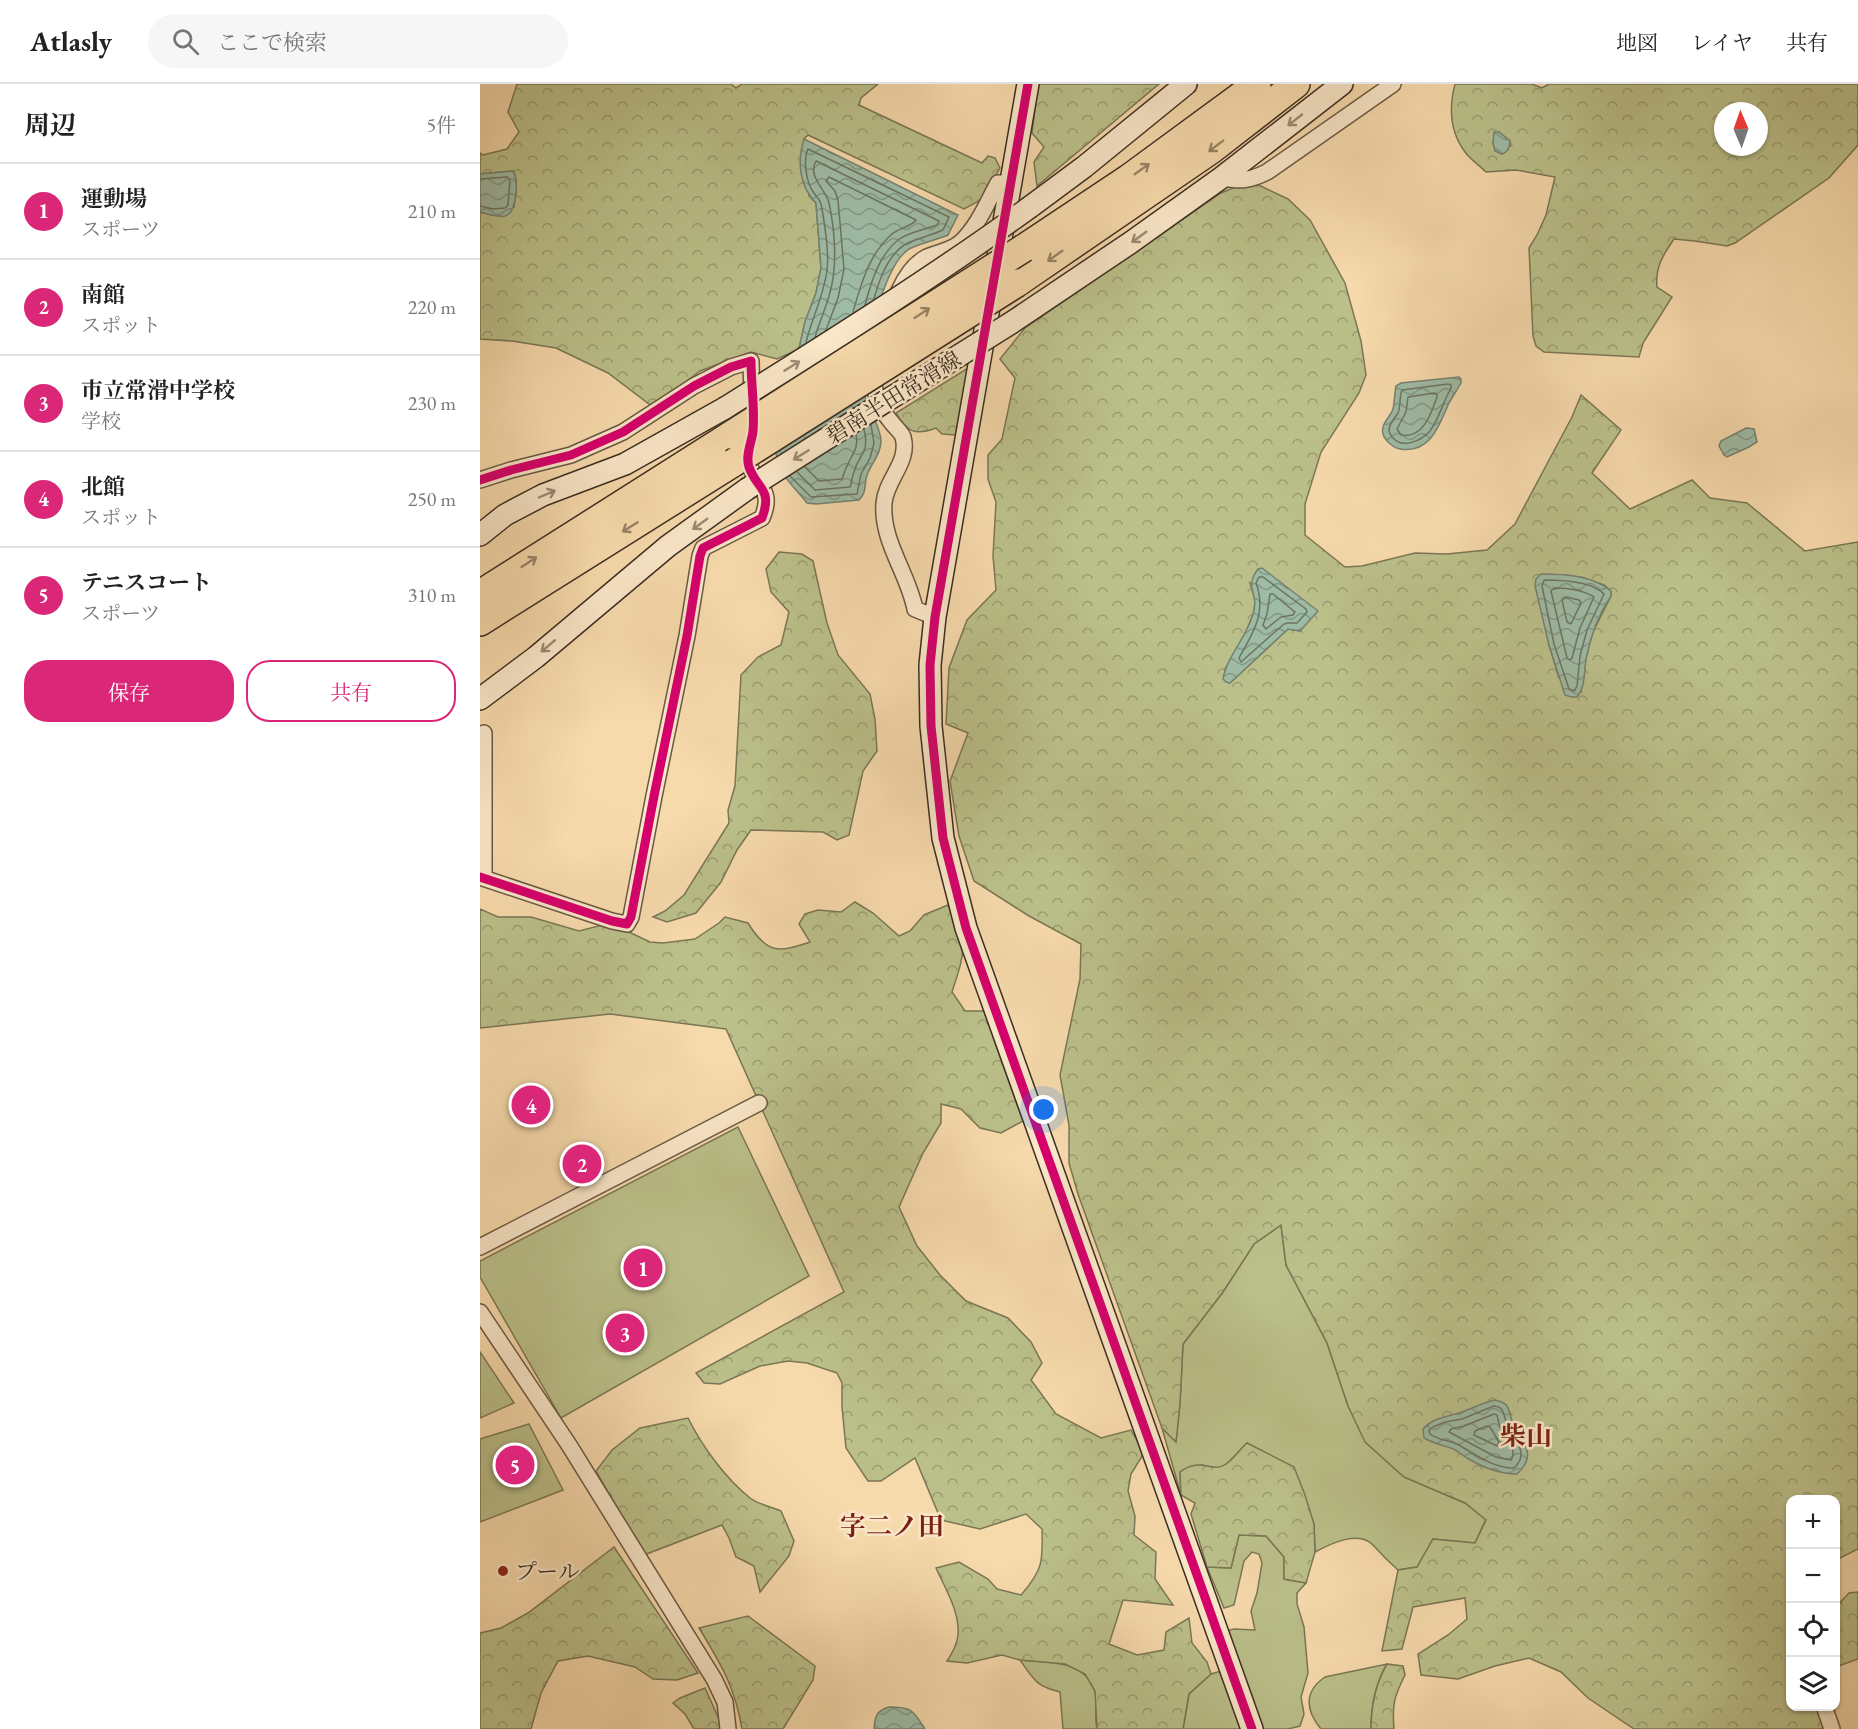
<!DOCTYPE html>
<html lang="ja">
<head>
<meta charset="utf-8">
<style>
  :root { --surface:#fff; --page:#f6f6f6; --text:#222; --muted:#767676; --line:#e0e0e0; --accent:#db2777 }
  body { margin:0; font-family:"EB Garamond","Noto Serif JP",serif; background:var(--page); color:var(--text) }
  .controls { position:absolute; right:18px; bottom:18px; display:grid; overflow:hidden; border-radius:12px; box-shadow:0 2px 4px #0004 }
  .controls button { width:54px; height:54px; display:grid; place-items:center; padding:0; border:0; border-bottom:2px solid var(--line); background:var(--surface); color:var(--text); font:30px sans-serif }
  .compass { position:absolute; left:1234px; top:18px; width:54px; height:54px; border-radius:50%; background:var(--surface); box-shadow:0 2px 4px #0004; rotate:358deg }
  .you { position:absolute; left:564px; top:1026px; width:21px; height:21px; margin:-15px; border:4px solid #fff; border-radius:50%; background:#1a73e8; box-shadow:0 0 0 9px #1a73e833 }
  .badge { display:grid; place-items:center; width:39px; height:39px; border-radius:50%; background:var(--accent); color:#fff; font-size:20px; font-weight:700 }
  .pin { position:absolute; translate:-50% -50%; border:3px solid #fff; box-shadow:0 2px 6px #0006 }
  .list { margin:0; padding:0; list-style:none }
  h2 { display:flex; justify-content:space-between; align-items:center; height:78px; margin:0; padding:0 24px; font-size:26px }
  h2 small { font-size:20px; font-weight:400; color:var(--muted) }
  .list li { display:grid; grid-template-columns:39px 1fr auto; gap:18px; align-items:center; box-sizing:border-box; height:96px; padding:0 24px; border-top:2px solid var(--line) }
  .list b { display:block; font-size:22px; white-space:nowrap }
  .list p { margin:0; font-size:20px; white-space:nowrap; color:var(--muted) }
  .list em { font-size:20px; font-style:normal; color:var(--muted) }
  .actions { display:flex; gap:12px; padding:18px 24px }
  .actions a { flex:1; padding:14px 0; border:2px solid var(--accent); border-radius:24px; text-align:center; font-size:21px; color:var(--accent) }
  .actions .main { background:var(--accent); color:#fff }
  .icon { flex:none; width:33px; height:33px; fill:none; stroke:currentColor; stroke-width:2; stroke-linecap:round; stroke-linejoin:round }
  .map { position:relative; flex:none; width:1378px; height:1645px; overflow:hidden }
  header { display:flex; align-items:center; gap:36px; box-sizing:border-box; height:84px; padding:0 30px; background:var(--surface); border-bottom:2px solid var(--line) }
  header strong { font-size:28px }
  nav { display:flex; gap:33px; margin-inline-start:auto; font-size:21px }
  .search { width:420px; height:54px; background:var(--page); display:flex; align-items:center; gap:15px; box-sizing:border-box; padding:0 21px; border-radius:33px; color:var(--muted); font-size:22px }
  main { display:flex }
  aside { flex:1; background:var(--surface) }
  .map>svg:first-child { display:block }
  .green { fill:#bbc08a; stroke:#7b7655; stroke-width:1.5 }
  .forest { fill:url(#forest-crowns); stroke:#7b7655; stroke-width:1.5; fill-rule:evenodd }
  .water { fill:url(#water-waves); stroke:#768270; stroke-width:1.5 }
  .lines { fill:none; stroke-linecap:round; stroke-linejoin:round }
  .shore { stroke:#6c7462; stroke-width:1.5 }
  .street-casing { stroke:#6a5843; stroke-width:18 }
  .secondary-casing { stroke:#3b2d20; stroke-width:24 }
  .highway-casing { stroke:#3b2d20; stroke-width:30 }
  .street { stroke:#fae7c9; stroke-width:15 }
  .secondary { stroke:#fae7c9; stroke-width:21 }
  .highway { stroke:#f7daac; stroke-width:27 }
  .secondary-bridge-casing { stroke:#3b2d20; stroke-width:24; stroke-linecap:butt }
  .highway-bridge-casing { stroke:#3b2d20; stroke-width:30; stroke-linecap:butt }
  .secondary-bridge { stroke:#fae7c9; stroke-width:21 }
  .highway-bridge { stroke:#f7daac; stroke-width:27 }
  .cycleway-casing { stroke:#fae7c9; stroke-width:13 }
  .cycleway { stroke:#d6006c; stroke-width:9 }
  .oneway { stroke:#9a8a74 }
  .oneway2 { stroke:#998466 }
  .poi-dot { fill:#8f2418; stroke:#fae7c9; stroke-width:2 }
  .labels { text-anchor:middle; stroke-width:5; stroke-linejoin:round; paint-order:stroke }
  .street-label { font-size:22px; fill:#3b2d20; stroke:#fae7c9 }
  .poi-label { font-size:22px; fill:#3b2d20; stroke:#fae7c9; text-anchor:start }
  .quarter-label { font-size:26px; font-weight:bold; fill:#7a1f14; stroke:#fae7c9 }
</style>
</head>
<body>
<header>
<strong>Atlasly</strong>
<div class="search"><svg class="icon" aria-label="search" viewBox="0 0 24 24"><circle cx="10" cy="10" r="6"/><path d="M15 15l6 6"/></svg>ここで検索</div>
<nav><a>地図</a><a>レイヤ</a><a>共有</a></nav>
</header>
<main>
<aside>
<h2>周辺<small>5件</small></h2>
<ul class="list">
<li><span class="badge">1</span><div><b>運動場</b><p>スポーツ</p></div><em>210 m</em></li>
<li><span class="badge">2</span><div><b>南館</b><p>スポット</p></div><em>220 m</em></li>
<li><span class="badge">3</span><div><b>市立常滑中学校</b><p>学校</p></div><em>230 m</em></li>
<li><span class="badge">4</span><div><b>北館</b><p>スポット</p></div><em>250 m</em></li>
<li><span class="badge">5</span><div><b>テニスコート</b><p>スポーツ</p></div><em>310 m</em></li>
</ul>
<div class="actions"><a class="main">保存</a><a>共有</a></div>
</aside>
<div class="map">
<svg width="1378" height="1645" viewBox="0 0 1378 1645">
  <defs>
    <pattern id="forest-crowns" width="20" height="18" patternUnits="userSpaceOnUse" patternTransform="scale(1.5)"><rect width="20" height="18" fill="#bbc08a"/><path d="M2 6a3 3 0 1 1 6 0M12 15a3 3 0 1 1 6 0" fill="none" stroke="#999c70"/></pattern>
    <pattern id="water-waves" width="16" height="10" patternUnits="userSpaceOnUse" patternTransform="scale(1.5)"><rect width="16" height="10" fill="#9ebba5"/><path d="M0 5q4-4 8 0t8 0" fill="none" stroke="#829886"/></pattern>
  </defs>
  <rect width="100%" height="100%" fill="#f7daac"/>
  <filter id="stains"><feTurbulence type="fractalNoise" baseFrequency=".00333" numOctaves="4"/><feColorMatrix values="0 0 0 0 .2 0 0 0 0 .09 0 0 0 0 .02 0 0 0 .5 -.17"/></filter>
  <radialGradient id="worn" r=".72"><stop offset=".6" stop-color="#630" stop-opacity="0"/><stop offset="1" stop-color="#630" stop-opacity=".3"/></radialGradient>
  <!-- green -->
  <g class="green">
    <polygon points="258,1043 329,1192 81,1334 0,1193 0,1177"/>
    <path d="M801 1141 806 1181 847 1259 868 1322 924 1393 985 1419 1006 1435 995 1459 953 1455 937 1483 918 1486C909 1478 901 1470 894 1462 880 1445 850 1460 835 1468L834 1440 813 1383 767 1359 746 1381 737 1384 721 1381 700 1388 701 1411 682 1344 696 1357 700 1320 703 1260 743 1208 774 1160Z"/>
    <polygon points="0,1268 34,1319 0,1334"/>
    <polygon points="49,1340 83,1406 0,1438 0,1355"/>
    <polygon points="759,1451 786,1452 804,1473 804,1495 826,1499 817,1509 817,1520 824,1543 828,1589 821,1613 824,1630 820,1642 808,1645 781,1645 746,1547 754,1545 775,1546 771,1527 777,1509 782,1479 779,1470 772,1468 764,1477 754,1521 744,1524 727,1483 751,1484"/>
    <path d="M540 1576C566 1578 604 1575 615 1607 618 1618 614 1633 617 1645H583L580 1608C556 1602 554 1596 540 1576Z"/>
    <path d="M907 1580C896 1599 891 1623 891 1645H841C826 1627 823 1608 845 1593Z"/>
    <polygon points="741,1587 762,1645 703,1645 709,1610 731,1590"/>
  </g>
  <!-- forest -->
  <g class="forest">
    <path d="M37 0H251L256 4 262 0H398L381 14 379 21 502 79 508 72 515 74 520 84 503 113 497 118 484 125 328 51 324 55 329 112 336 119 341 184 336 209 325 238 319 265 297 275 271 268 220 287 173 323 128 289 76 264 32 257 0 255V128L12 131 34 123C35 112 39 97 33 87L0 90V69L3 71 27 65 39 48 28 28Z"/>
    <polygon points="558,0 679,0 557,102 554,78 564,63 552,49"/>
    <path d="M975 0H1052L1062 4 1069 0H1378V61L1349 94 1255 159 1247 162 1215 157 1194 155C1183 171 1175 183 1177 203L1192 213 1163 259 1159 273 1064 268 1056 262 1053 252 1049 164 1057 151 1066 131 1075 93 1036 86 1006 88C999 81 990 75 985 68 970 48 969 23 975 0ZM1243 27H1279V63H1243ZM1019 48 1030 57V62L1022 70 1016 67 1013 59Z"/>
    <path d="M770 97 808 115 830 136 865 199 881 257 886 291 879 309 841 368 825 420V451L865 483 882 482 935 469 967 470 1007 466 1035 440 1092 333 1101 311 1141 346 1112 389 1150 425 1212 396 1230 414 1267 419 1325 467 1378 458V1465L1356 1476V1416H1310V1496L1307 1498 1310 1511V1622L1339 1623 1348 1645H1154L1108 1614 1081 1588 1049 1574 1015 1582 978 1595 941 1591 938 1570 968 1551 987 1535 985 1514 933 1523 922 1565 902 1567 918 1486 937 1483 953 1455 995 1459 1006 1436 985 1419 924 1393 885 1358 868 1322 847 1259 806 1181 801 1141 774 1160 743 1208 703 1260 700 1320 696 1358 682 1344 598 1110 589 1079V1041L580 991 600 895 601 860 549 832 494 797 479 752 470 697 488 649 466 640 469 584 487 536 516 506 513 472 516 418 508 395V371L522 355 535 294 520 275 545 244 741 109ZM1101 493 1124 501 1131 507V512L1113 548 1106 573 1101 608 1079 594 1069 561 1064 536ZM770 499 823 543 820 547 808 545 750 599 746 598 745 585 764 553 774 528 775 516Z"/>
    <path d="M488 284 476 351 462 350 456 344C435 352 427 348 416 329Z"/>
    <polygon points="299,468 322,470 333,477 347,539 358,571 390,610 395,635 397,667 383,687 369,751 357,756 343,748 271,746 257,766 241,798 216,829 187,838 173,833 185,827 204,811 249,739 248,726 255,702 261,591 278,573 301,561 309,528 291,508 286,485"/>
    <path d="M375 818 393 829 419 852 430 847 444 831 468 821C489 859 485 868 472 908L485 927H504L543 1037 521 1049 500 1044 481 1025 461 1020V1039L443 1069 419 1123 437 1162 460 1191 486 1217 528 1234 551 1258 562 1279 551 1296 576 1330 621 1354 651 1346 664 1369 651 1390 648 1407 655 1432 654 1451 676 1468 675 1495 693 1521 643 1516 629 1560 657 1571 684 1566 686 1548 709 1534 712 1559 727 1578 731 1590 709 1610 703 1645H617L615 1607 605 1590 585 1580 540 1576 522 1571 487 1579 467 1577C472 1569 477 1561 478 1551 480 1528 465 1504 456 1484L479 1478 508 1495 517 1505 541 1511C563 1486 563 1477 562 1445L546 1430 500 1445 461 1436 435 1374 401 1397H388L366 1364 362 1323V1299L357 1289 327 1279 308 1277 280 1282 240 1300 224 1299 216 1289 364 1208 246 945 130 930 0 944V825L18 833H51L99 847 130 839 170 858 183 859 215 855 239 839 245 833 268 839C287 870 298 869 330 858L319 840 325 830 338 826 361 828Z"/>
    <path d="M208 1334C222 1362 245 1394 270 1414 278 1420 291 1423 301 1427L314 1457 309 1472 280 1508 274 1482 256 1473 249 1454 242 1441 164 1471 116 1387 132 1366 160 1344Z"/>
    <path d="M767 1359 814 1383 825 1411 834 1440 835 1468 826 1499 804 1495V1473L786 1452 759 1451 751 1484 727 1483 711 1430 715 1419 701 1411 700 1388C721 1372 732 1390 746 1380 754 1375 760 1365 767 1359Z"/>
    <polygon points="134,1463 218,1589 197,1596 173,1595 155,1583 108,1572 78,1577 61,1609 51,1645 0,1645 0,1549 21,1544 48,1529"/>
    <polygon points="1378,1508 1378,1575 1356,1583 1356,1523 1369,1509"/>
    <path d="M268 1532 335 1582 333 1596 303 1645H262C255 1603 241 1580 219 1544Z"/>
    <path d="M907 1580 923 1582 925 1591C914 1613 912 1620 914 1645H891C891 1623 896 1599 907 1580Z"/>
    <polygon points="225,1604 239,1635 240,1645 214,1645 205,1630 193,1619 200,1614"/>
  </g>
  <!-- water -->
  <g class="water">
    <path d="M1014 48H1019L1030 57C1030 64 1028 68 1022 70L1015 67 1013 59Z"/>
    <path d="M324 55 478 131 468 151C456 156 441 159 429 165 404 180 382 273 383 301 383 322 400 337 401 357 401 370 391 380 387 391 384 400 387 409 379 416L336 420 327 419C313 401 296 389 296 365L316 295 319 264 325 238 336 209 341 184 336 119C319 102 317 77 324 55Z"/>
    <path d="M33 87C39 95 37 129 25 132 17 133 7 130 0 128V90Z"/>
    <path d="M979 293 981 295V299C977 306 973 312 969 319 959 341 951 370 920 365 914 364 905 357 903 350 900 340 910 334 913 325 914 322 915 307 916 302L921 299Z"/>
    <polygon points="1266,344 1274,345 1277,358 1269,363 1247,373 1244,371 1239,362 1241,357"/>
    <path d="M782 484 838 527 820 547 808 545 750 599 746 598 743 595C747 572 767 553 773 530 780 508 763 505 778 485Z"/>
    <path d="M1061 490C1084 490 1112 491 1131 507V512C1119 530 1111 550 1107 571 1103 585 1107 601 1097 613H1091L1085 611 1069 561 1055 502 1056 495Z"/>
    <path d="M1014 1316C1032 1319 1027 1326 1033 1339 1043 1360 1058 1370 1037 1390 1019 1390 1002 1383 987 1374 982 1371 977 1366 971 1364 961 1361 953 1359 944 1354L943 1345C954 1333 967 1333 982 1328 993 1324 1003 1319 1014 1316Z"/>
    <path d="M409 1623C432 1623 433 1626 445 1645H394C395 1632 396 1627 409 1623Z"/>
  </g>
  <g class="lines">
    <!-- shore -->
    <g class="shore">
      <polyline points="0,95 27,93 30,96 28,121 25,124 13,125 0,122"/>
      <path d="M346 246 358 214 364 185 358 116 355 107 346 97 349 93 436 136C431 143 419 144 412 150 389 170 381 200 373 228"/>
      <path d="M335 253C339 239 345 226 349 212 358 184 355 147 349 119 346 105 327 93 336 77L459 137 457 141C446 145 431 148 421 154 400 168 391 198 385 221"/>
      <path d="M326 258C332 234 344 211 347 186 349 170 345 142 342 125 341 117 339 116 334 109 326 99 323 76 328 65L469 133 463 146C452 151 439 154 428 159 409 168 399 196 394 215"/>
      <path d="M968 300 971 301V304C963 318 959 335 950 347 941 357 923 365 913 354 910 351 909 349 909 345 910 339 915 334 918 329 921 322 919 313 922 306Z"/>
      <path d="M954 309 957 310V313C951 330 943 355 921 351L917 345 926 328 928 313Z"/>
      <path d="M325 383 339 397 362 395C364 390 365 385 368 380 373 369 379 363 376 350"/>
      <path d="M317 388 335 406 370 403C372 398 372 393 374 388 379 369 390 370 384 345"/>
      <polyline points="310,392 331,413 377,410 381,390 390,374 394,359 391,341"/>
      <path d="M779 493H783L826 525 827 528 817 539H808L804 540 761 578 759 574C773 549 787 528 776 499Z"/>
      <path d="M1064 496C1081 496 1112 497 1124 510L1107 546 1100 572 1097 602 1094 607 1089 605 1074 560 1062 502Z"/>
      <path d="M1074 504C1087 504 1103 506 1114 513L1100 544 1092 574 1090 576 1087 574 1071 507Z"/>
      <polygon points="790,510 793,510 815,528 813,531 801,533 786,545 783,541 787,530"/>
      <polygon points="1086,513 1099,516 1101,519 1091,540 1087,538 1082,516 1083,514"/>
      <path d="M1014 1322C1025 1323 1023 1331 1027 1340 1033 1355 1051 1369 1034 1384 1012 1384 995 1370 977 1360 968 1356 958 1356 950 1350L949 1346 953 1343 965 1338 982 1335Z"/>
      <path d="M1014 1330 1017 1331C1018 1336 1019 1341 1021 1346 1026 1355 1038 1365 1031 1376L1016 1373 969 1348 971 1345 984 1342Z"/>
      <polygon points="1007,1342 1010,1343 1019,1358 1017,1362 994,1351 995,1347"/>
    </g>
    <defs>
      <g id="street">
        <path d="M741 94C761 97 769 97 787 88L913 0"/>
        <path d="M404 253C411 227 421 186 447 173 458 168 471 167 481 158 498 142 507 119 518 99H531"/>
        <path d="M395 288C391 306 400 325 412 339 415 343 421 348 423 353 430 378 406 395 404 419 401 457 428 489 435 525L455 533"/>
        <polyline points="0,396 31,386 91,371 143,348 214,302 251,283 271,277 272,316"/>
        <path d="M0 793 132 837 147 840 151 833 174 712 207 552 220 472 223 464 282 434C285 427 288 418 285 410 280 393 265 388 269 366"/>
        <polyline points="4,793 4,649"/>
        <polyline points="0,1163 279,1019"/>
        <polyline points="0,1228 89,1361 234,1595 245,1618 248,1645"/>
        <polyline points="1344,1622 1352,1645"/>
      </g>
      <g id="secondary">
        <polyline points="548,0 455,533 450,581 451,642 463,754 486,844 772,1645"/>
        <polyline points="550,123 604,83 706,0"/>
        <polyline points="531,239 650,159 741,94 862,0"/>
        <polyline points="406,317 480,271"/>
        <polyline points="0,451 25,431 63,411 145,380 245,324"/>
        <polyline points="0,615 56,573 188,462 267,405"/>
      </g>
      <g id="highway">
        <polyline points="544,164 649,94 777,0"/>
        <polyline points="537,199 731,66 816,0"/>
        <polyline points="0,510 251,351"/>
        <polyline points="0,538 253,379"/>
      </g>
    </defs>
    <!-- street casing -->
    <use href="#street" class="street-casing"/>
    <!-- secondary casing -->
    <use href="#secondary" class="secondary-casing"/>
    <!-- highway casing -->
    <use href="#highway" class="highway-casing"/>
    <!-- street -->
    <use href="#street" class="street"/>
    <!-- secondary -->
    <use href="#secondary" class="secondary"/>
    <!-- highway -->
    <use href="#highway" class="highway"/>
    <defs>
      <g id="secondary-bridge">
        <polyline points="480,271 531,239"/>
        <path d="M245 324C348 259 451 195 550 123"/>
        <polyline points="267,405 406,317"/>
      </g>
      <g id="highway-bridge">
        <polyline points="251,351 544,164"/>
        <polyline points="253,379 537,199"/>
      </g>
    </defs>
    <!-- secondary-bridge casing -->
    <use href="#secondary-bridge" class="secondary-bridge-casing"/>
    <!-- highway-bridge casing -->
    <use href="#highway-bridge" class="highway-bridge-casing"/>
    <!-- secondary-bridge -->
    <use href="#secondary-bridge" class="secondary-bridge"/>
    <!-- highway-bridge -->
    <use href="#highway-bridge" class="highway-bridge"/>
    <defs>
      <g id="cycleway">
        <polyline points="548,0 455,533 450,581 451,642 463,754 486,844 772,1645"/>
        <path d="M0 396 31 386 91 371 143 348 214 302 251 283 271 277C271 300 275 324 273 347 272 358 265 371 269 383 277 406 293 404 282 434L223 464 220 472 207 552 174 712 151 833 147 840 132 837 0 793"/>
      </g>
    </defs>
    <!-- cycleway casing -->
    <use href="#cycleway" class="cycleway-casing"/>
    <!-- cycleway -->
    <use href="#cycleway" class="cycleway"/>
  </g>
  <!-- one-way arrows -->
  <defs><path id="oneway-shaft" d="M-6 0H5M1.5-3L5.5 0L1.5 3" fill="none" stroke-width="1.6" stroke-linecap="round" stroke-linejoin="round" transform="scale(1.5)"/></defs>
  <g class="oneway">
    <use href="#oneway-shaft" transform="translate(815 36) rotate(142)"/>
    <use href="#oneway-shaft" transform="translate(659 153) rotate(144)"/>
    <use href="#oneway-shaft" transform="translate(312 282) rotate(-32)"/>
    <use href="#oneway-shaft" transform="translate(321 371) rotate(148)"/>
    <use href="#oneway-shaft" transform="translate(67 410) rotate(-23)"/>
    <use href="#oneway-shaft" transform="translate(220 440) rotate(144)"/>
    <use href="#oneway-shaft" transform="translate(68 562) rotate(140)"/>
  </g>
  <g class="oneway2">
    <use href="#oneway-shaft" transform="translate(736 62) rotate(143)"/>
    <use href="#oneway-shaft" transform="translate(662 85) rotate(-36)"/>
    <use href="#oneway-shaft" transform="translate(575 172) rotate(145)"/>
    <use href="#oneway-shaft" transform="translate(442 229) rotate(-33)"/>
    <use href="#oneway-shaft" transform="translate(150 443) rotate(148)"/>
    <use href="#oneway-shaft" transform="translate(49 478) rotate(-33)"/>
  </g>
  <!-- markers -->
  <circle class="poi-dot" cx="23" cy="1487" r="6"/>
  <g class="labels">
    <!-- street labels -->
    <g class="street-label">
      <text transform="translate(413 313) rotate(-32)" y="8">碧南半田常滑線</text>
    </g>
    <!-- poi labels -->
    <g class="poi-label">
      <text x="35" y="1495">プール</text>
    </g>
    <!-- quarter labels -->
    <g class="quarter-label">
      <text x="1046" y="1361">柴山</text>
      <text x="412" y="1451">字二ノ田</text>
    </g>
  </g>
  <rect width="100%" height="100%" filter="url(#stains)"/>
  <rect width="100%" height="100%" fill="url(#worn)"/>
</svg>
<div class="controls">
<button>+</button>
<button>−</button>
<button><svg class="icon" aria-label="locate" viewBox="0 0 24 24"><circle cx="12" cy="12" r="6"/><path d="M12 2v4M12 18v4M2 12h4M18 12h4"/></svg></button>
<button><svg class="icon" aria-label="layers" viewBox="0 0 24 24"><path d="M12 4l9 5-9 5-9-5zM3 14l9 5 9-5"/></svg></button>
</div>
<svg class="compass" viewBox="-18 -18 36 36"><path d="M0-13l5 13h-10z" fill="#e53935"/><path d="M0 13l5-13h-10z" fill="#767676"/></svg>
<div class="you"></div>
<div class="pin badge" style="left:163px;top:1184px">1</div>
<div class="pin badge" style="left:102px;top:1080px">2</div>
<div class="pin badge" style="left:145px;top:1249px">3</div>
<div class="pin badge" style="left:51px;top:1021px">4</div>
<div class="pin badge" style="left:35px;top:1381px">5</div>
</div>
</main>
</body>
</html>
